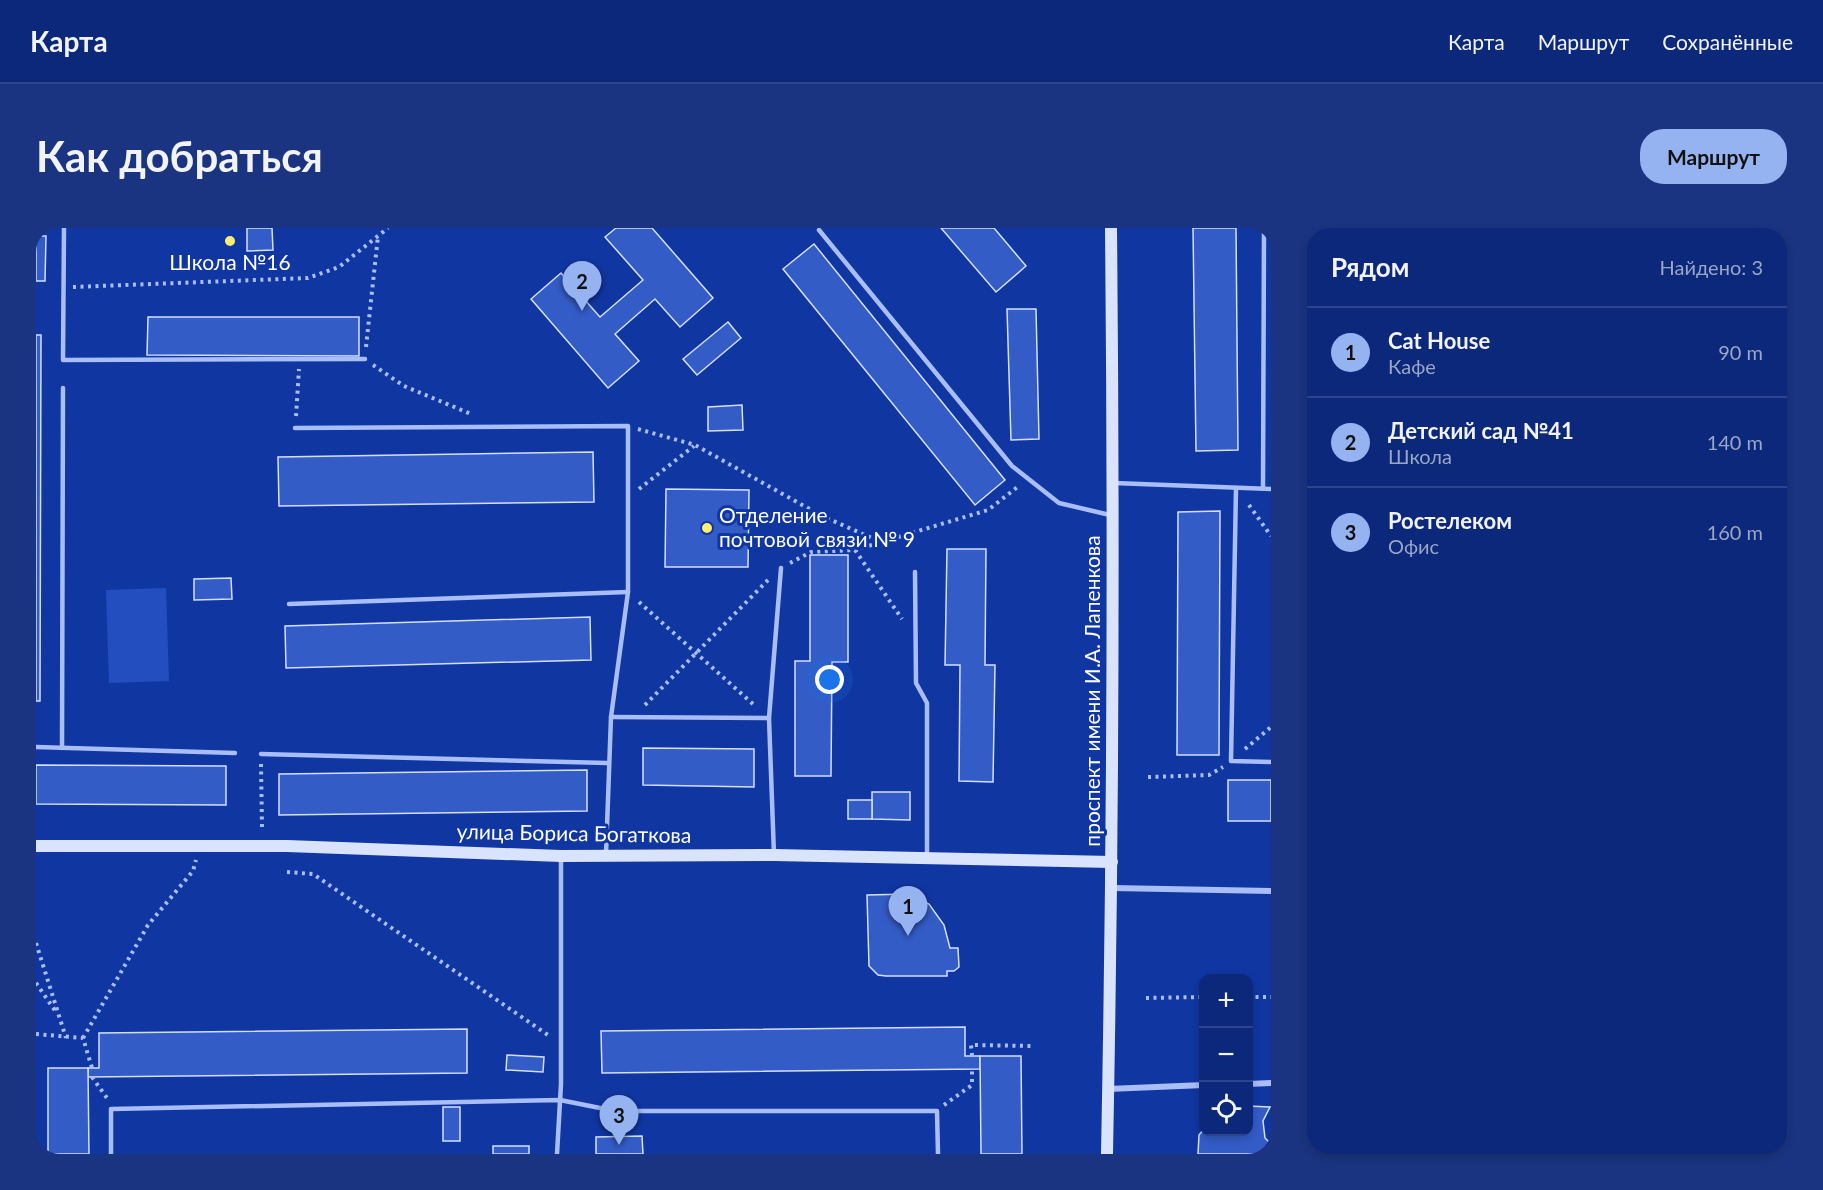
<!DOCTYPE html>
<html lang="ru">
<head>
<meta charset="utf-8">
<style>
  :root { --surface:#0c287a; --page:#1a3481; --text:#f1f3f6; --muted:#9aa6c7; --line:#2c448b; --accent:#95b2f1 }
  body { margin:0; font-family:Lato,sans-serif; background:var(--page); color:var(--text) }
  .controls { position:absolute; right:18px; bottom:18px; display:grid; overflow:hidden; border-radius:12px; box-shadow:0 3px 9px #0003 }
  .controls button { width:54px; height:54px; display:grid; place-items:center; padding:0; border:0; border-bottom:2px solid var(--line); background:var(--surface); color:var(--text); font:30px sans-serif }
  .you { position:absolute; left:794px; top:452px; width:21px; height:21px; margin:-15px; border:4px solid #fff; border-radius:50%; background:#1a73e8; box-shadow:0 0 0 9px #1a73e833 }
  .badge { display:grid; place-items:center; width:39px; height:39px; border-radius:50%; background:var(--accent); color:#111; font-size:20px; font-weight:700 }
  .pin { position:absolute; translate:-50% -50px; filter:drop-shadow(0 2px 3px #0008) }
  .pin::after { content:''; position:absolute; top:32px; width:21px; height:18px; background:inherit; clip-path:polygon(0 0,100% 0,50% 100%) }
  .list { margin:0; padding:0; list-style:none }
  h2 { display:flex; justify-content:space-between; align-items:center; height:78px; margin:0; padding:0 24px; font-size:26px }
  h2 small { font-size:20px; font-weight:400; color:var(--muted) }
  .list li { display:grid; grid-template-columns:39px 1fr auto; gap:18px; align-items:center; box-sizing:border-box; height:90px; padding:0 24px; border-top:2px solid var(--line) }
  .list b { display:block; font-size:22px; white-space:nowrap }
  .list p { margin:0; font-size:20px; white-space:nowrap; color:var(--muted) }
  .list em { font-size:20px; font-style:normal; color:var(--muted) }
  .icon { flex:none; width:33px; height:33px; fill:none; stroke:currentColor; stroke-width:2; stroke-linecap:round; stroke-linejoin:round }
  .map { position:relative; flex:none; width:1235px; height:926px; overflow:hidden; border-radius:24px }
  header { display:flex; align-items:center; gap:36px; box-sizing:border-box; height:84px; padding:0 30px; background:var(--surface); border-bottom:2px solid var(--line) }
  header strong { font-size:28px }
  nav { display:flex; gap:33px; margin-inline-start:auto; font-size:21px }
  .intro { display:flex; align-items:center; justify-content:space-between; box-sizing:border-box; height:144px; padding:0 36px }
  h1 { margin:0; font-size:42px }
  .button { padding:15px 27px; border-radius:24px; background:var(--accent); color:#111; font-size:21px; font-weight:700 }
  main { display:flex; gap:36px; padding:0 36px }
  aside { flex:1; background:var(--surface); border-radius:24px; box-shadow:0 3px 9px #0003 }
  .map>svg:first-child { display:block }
  .green { fill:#234ec0 }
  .building { fill:#345cc7; stroke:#d3dffe; stroke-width:1.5 }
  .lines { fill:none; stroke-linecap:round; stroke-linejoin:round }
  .path { stroke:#a9bef6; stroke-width:4; stroke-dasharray:3 4.5; stroke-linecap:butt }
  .lane { stroke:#a9bef6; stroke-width:4.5 }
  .street { stroke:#a9bef6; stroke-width:6 }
  .secondary { stroke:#dae3fe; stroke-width:12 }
  .poi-dot { fill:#ffef6e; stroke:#1036a2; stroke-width:2 }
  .labels { text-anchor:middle; stroke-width:6; stroke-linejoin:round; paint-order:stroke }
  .poi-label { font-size:21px; fill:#fff; stroke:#1036a2 }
  .street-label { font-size:21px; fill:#fff; stroke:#1036a2 }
</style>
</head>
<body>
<header>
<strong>Карта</strong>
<nav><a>Карта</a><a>Маршрут</a><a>Сохранённые</a></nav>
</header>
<div class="intro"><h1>Как добраться</h1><a class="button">Маршрут</a></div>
<main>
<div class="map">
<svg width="1235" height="926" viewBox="0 0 1235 926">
  <rect width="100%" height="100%" fill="#1036a2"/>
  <!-- green -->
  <polygon class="green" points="130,360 133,453 73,455 70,362"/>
  <!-- building -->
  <g class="building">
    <polygon points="211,0 236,0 237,22 211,23"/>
    <polygon points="580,0 616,0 677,70 644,99 619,71 579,106 603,133 572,160 495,71 525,45 564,89 607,52 569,9"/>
    <polygon points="905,0 958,0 990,38 960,64"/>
    <polygon points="1157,0 1200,0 1202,222 1160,223"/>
    <polygon points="0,8 10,8 9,53 0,53"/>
    <polygon points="778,16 969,252 939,277 747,41"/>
    <polygon points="971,81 1000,81 1003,211 975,212"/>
    <polygon points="112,89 323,89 323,128 111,127"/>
    <polygon points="692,94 705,110 661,147 647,131"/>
    <polygon points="0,107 5,107 4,473 0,473"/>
    <polygon points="706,177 707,202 672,203 672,179"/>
    <polygon points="557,224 558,274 243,278 242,229"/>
    <polygon points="630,261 713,262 712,339 629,339"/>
    <polygon points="1184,283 1183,527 1141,527 1142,284"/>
    <polygon points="911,321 950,321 949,437 959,437 957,554 923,553 924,437 909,437"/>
    <polygon points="774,327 812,327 812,434 796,434 795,548 759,548 759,433 774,433"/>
    <polygon points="195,350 196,371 158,372 158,351"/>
    <polygon points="554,389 555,432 250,440 249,398"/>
    <polygon points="607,520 718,521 718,559 607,557"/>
    <polygon points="0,537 190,538 190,577 0,576"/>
    <polygon points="551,542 551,583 243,587 243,546"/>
    <rect x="1192" y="552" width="43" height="41"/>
    <polygon points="836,564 874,564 874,592 836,591"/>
    <rect x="812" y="572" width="24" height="19"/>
    <polygon points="873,666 893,676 908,697 914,720 922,720 923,739 918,743 911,743 911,748 850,748 842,747 833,738 831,667"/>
    <polygon points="929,799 929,828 944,828 944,841 566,845 565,803"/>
    <polygon points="431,801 431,845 52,849 52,840 63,840 63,805"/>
    <polygon points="471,827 508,829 507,844 470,842"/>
    <polygon points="944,828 985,828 986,926 945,926"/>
    <polygon points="12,840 52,840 53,926 12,926"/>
    <polygon points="1212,878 1234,879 1227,893 1229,910 1235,916 1235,926 1162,926 1163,907 1168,901 1168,904 1212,904"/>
    <rect x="407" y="879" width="17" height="34"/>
    <polygon points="606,908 607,926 560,926 560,909"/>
    <rect x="457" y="918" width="36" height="8"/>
  </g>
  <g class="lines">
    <!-- path -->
    <g class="path">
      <polyline points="37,59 272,50 303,39 352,0"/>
      <polyline points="330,119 342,8"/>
      <polyline points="337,137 368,158 435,186"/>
      <polyline points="260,188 263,141"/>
      <polyline points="602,201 659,217 786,288 845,314"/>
      <polyline points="603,261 658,218"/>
      <polyline points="1213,277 1235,308"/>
      <polyline points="819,322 866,391"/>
      <polyline points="754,335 775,324 819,322 952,282 984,257"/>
      <polyline points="603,374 718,477"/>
      <polyline points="609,477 732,352"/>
      <polyline points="1209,521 1235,499"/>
      <polyline points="225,536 226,599"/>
      <polyline points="1112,549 1173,547 1187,539"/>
      <polyline points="251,644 277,646 512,807"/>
      <polyline points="0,715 30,810"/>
      <polyline points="0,755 20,784"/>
      <polyline points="1212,769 1235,769"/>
      <polyline points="1110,770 1168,769"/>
      <polyline points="0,806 47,810 56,840"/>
      <polyline points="47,810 112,697 157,643 160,632"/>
      <polyline points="936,828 935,817 996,818"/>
      <polyline points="56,849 71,870"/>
      <polyline points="908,877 936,857 936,841"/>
    </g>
    <!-- lane -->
    <g class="lane">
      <polyline points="28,0 27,132 329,131"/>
      <polyline points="783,2 976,238 1023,275 1074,287"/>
      <polyline points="259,200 592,198 592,364 575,489 570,626"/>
      <polyline points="1078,255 1235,261"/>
      <polyline points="1200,260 1195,533 1235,534"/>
      <polyline points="1227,260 1228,0"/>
      <polyline points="879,344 880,455 891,475 891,629"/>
      <polyline points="253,376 592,364"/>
      <polyline points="575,489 733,490"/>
      <polyline points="0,519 199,525"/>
      <polyline points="26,520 27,160"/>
      <polyline points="225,526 571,535"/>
      <polyline points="738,627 733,490 745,340"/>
      <polyline points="75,926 75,881 524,872 579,883 901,883 902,926"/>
      <polyline points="521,926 525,856 525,629"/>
    </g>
    <!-- street -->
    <g class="street">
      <polyline points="1076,660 1235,663"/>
      <polyline points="1212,856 1235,855"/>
      <polyline points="1072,861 1168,857"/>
    </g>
    <!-- secondary -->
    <g class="secondary">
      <polyline points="0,618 251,618 525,628 738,627 1076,634"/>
      <path d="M1071 926C1077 617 1078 309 1075 0"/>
    </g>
  </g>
  <!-- markers -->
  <g class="poi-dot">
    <circle cx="194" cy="13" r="6"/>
    <circle cx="671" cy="300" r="6"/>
  </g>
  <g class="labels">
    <!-- poi labels -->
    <g class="poi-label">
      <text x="194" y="42">Школа №16</text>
      <text x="683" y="295" text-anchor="start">Отделение<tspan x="683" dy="24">почтовой связи № 9</tspan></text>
    </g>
    <!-- street labels -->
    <g class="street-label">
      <text transform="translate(1057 463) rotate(-90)" y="7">проспект имени И.А. Лапенкова</text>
      <text transform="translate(538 606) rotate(1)" y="7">улица Бориса Богаткова</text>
    </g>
  </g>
</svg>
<div class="controls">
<button>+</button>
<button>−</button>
<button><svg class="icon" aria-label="locate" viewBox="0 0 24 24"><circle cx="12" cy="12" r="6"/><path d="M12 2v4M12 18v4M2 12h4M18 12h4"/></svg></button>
</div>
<div class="you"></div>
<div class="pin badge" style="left:872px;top:708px">1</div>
<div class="pin badge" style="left:546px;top:83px">2</div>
<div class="pin badge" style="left:583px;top:917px">3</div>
</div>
<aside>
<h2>Рядом<small>Найдено: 3</small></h2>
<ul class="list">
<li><span class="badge">1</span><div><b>Cat House</b><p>Кафе</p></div><em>90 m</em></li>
<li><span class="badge">2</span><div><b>Детский сад №41</b><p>Школа</p></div><em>140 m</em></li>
<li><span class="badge">3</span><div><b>Ростелеком</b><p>Офис</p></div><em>160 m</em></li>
</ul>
</aside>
</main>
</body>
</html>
